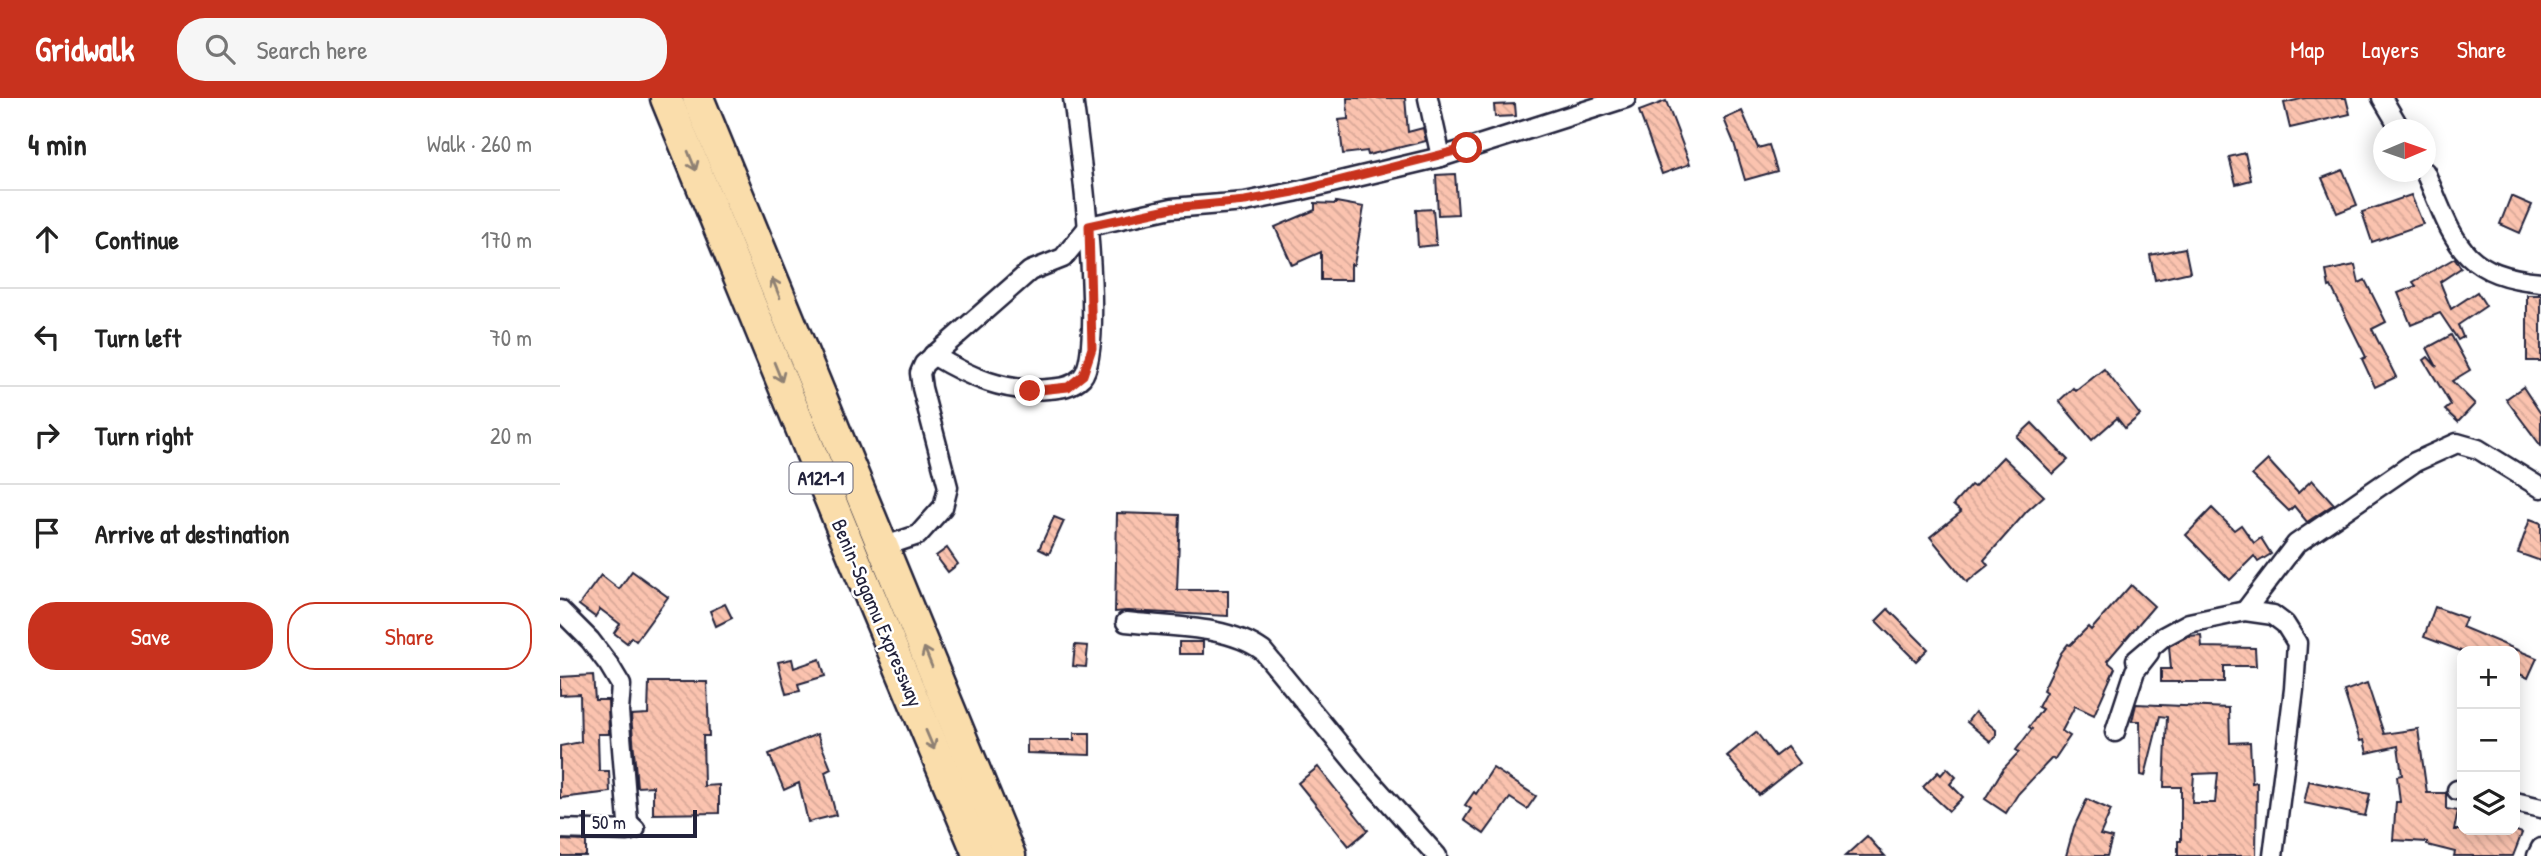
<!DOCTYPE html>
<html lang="en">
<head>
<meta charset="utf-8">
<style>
  :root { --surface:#fff; --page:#f6f6f6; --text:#222; --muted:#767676; --line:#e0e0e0; --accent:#c8321e }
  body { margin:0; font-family:"Patrick Hand",sans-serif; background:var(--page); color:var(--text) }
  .controls { position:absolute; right:21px; bottom:21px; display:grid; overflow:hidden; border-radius:14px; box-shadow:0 4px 18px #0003 }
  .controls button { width:63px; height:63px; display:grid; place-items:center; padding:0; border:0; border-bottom:2px solid var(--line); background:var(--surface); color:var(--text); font:35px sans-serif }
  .compass { position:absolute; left:1813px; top:21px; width:63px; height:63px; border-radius:50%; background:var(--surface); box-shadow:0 4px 18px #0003; rotate:88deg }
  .scale { position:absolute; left:21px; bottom:18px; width:116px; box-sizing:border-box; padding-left:7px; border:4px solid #22223b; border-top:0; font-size:19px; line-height:24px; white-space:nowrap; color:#22223b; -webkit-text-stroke:5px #fff; paint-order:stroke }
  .stop { position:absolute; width:21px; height:21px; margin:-16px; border:5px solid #c8321e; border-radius:50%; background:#fff }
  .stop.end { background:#c8321e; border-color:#fff; box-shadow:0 2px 7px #0008 }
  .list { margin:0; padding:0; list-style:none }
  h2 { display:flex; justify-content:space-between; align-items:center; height:91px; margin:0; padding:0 28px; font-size:30px }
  h2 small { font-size:23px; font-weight:400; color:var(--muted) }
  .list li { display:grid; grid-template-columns:46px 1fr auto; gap:21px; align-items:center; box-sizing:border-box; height:98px; padding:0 28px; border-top:2px solid var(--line) }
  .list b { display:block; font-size:26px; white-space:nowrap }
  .list em { font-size:23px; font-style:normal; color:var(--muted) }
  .actions { display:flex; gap:14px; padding:21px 28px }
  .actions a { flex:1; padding:16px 0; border:2px solid var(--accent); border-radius:28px; text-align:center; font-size:24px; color:var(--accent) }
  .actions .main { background:var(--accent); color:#fff }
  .icon { flex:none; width:38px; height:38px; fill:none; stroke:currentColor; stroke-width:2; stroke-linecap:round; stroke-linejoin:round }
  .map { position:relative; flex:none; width:1981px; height:758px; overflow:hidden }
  header { display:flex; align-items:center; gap:42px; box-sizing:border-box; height:98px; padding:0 35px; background:var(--accent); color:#fff }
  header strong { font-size:33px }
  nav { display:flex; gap:38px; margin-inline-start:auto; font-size:24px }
  .search { width:490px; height:63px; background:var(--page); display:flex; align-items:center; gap:18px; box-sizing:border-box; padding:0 24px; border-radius:28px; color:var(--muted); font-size:26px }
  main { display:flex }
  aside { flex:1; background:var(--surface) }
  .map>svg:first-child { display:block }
  .building { fill:url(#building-back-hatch); stroke:#22223b; stroke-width:2; fill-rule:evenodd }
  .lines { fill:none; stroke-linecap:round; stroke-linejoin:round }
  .minor-casing { stroke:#22223b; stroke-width:23 }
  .trunk-casing { stroke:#22223b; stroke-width:35 }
  .minor { stroke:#fff; stroke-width:18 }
  .trunk { stroke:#faddab; stroke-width:30 }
  .oneway { stroke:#8e8073 }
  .route { stroke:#c8321e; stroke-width:9 }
  .labels { text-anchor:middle; stroke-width:5; stroke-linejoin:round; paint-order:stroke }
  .shield { fill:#fff; stroke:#646476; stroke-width:2 }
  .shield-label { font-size:19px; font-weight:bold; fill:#22223b }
  .street-label { font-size:21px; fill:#22223b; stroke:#fff }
</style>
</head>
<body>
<header>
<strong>Gridwalk</strong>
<div class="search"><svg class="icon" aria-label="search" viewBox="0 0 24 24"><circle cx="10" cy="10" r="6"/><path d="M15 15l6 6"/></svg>Search here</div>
<nav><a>Map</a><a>Layers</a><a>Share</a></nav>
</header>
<main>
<aside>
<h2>4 min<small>Walk · 260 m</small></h2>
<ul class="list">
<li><svg class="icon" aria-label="ahead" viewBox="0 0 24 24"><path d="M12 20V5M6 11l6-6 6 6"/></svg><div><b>Continue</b></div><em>170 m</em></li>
<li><svg class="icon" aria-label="left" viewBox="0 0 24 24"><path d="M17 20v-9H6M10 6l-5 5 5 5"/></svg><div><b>Turn left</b></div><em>70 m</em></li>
<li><svg class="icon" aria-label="right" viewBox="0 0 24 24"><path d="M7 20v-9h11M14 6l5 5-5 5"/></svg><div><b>Turn right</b></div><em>20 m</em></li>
<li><svg class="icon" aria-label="arrive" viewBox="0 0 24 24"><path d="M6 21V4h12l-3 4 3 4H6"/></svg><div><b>Arrive at destination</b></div></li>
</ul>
<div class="actions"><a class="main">Save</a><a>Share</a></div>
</aside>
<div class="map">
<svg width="1981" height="758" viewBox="0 0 1981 758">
  <defs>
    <pattern id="building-back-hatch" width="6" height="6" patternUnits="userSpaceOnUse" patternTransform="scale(1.75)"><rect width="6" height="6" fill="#fbc3af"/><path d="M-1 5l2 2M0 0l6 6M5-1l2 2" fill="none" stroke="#d7a797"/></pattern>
  </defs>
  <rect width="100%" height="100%" fill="#fff"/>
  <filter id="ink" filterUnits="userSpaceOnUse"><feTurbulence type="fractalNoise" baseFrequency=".0143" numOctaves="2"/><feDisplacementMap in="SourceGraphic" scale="14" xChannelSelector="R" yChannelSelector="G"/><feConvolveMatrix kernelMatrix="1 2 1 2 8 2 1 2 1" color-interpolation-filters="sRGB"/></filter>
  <g filter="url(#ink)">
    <!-- building -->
    <g class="building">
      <polygon points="787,0 845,0 848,34 863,30 866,43 808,57 807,53 783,56 779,22 788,21"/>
      <polygon points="1745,0 1786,0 1790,16 1730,30 1724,5"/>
      <polygon points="1106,3 1130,66 1102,76 1079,13"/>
      <polygon points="955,6 956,18 935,19 934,7"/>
      <polygon points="1182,13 1198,50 1209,47 1217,73 1185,82 1174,45 1164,21"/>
      <polygon points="1685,55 1691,82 1676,86 1669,59"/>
      <polygon points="1783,72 1797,107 1777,115 1762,80"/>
      <polygon points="895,76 898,116 878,117 876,77"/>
      <polygon points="1851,97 1863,126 1812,144 1802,114"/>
      <polygon points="1951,98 1972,107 1960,135 1940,126"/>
      <polygon points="776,104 804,109 794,167 791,166 791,182 761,182 761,154 732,167 715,129 755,112 755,105 776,106"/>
      <polygon points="873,111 876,147 858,149 856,112"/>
      <polygon points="1625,150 1630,174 1595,182 1590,157"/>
      <polygon points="1895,160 1901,170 1880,184 1891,211 1917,194 1926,208 1898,227 1903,239 1898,242 1880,215 1851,227 1838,195 1856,188 1853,184"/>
      <polygon points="1795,167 1799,185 1805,182 1826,224 1812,231 1836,279 1815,289 1802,261 1806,259 1771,188 1769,189 1766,173"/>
      <rect x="1967" y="197" width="14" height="66"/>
      <polygon points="1891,237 1910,272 1892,283 1915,306 1898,324 1885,312 1891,307 1864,262 1868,259 1877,269 1867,250"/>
      <polygon points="1544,271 1580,317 1565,330 1557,320 1532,342 1499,303 1513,290 1516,293"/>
      <polygon points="1963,289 1981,316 1981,348 1946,301"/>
      <polygon points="1472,325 1508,362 1493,376 1457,339"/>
      <polygon points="1443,359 1484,398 1467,413 1424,462 1428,467 1407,484 1370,439 1401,414 1393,407 1411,387 1414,389"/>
      <polygon points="1708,362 1738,395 1752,382 1774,406 1747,424 1734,408 1729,413 1692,377"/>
      <polygon points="1652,410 1674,432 1681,427 1694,445 1701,440 1711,456 1698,464 1694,458 1670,482 1626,437"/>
      <polygon points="557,415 620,417 617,492 668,492 668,518 567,513 555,514"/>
      <polygon points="494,419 504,423 489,456 479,451"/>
      <polygon points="1970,421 1981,425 1981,463 1958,455"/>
      <polygon points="387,450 398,466 388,474 376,458"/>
      <polygon points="72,473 108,499 76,543 71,539 67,545 54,535 60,526 40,511 35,519 19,507 41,477 59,491"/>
      <polygon points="1571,487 1594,508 1547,563 1555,570 1534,617 1515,608 1502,633 1510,638 1494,662 1492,660 1458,696 1446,715 1425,701 1443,671 1459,654 1456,652 1472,631 1469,629 1482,611 1478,609 1486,594 1483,592 1501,555 1508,546 1510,547 1528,529 1531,532"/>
      <polygon points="165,506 172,520 156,528 150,513"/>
      <polygon points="1875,509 1906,520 1902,529 1977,560 1968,580 1955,574 1955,553 1901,553 1864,539"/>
      <polygon points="1328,511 1368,551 1356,563 1316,523"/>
      <polygon points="1641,537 1642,549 1695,550 1696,568 1664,568 1664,584 1601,584 1601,571 1611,571 1609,548 1628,538"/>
      <rect x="619" y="544" width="24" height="12"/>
      <polygon points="515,547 528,548 526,569 513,568"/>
      <polygon points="232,561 234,570 260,561 265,578 238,586 240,593 226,596 218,564"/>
      <polygon points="33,577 35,602 48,602 49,636 38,636 39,673 49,673 50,694 0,700 0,648 21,644 20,596 0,597 0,579"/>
      <polygon points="89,584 147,584 149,638 143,638 144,688 159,687 159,715 93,716 93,688 77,689 71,617 88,616"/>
      <polygon points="1807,585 1824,636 1858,631 1867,695 1886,695 1886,711 1898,713 1894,732 1954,732 1962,735 1953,758 1894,758 1895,754 1867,747 1867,744 1833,742 1836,704 1840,704 1837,678 1842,677 1838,648 1807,655 1804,642 1800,643 1784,593"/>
      <path d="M1576 606 1669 610 1670 645 1690 644 1692 685 1697 684 1696 758H1618V743H1621V689H1604L1607 619 1600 618 1585 678 1581 677 1580 623H1572ZM1658 675 1655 705H1632L1634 676Z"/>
      <polygon points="1415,614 1436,632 1436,637 1431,644 1407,624"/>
      <polygon points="1196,634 1215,658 1227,649 1239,665 1199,697 1167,658"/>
      <polygon points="514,635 530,635 530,657 467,655 467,642 514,642"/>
      <polygon points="257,636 271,671 265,674 276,717 248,724 239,685 224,692 209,656"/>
      <polygon points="758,669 808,732 789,748 738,685"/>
      <polygon points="933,670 976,698 967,711 950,700 924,736 904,722 911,711 905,707 914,694 916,696"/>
      <polygon points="1387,670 1396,679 1390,686 1403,699 1389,713 1363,689 1378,674 1381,677"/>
      <polygon points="1749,683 1810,696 1805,718 1744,705"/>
      <polygon points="1527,701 1551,712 1540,737 1552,740 1547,758 1506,758 1514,729"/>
      <polygon points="1307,738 1325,758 1285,758"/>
      <polygon points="0,742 26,743 26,758 0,758"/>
    </g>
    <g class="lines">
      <defs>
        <g id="minor">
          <polyline points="868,0 881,59"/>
          <polyline points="1822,0 1841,32"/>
          <path d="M1865 74C1894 140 1898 177 1981 184"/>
          <path d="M373 257C409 279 446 295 488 291 501 290 512 289 522 279 547 251 519 44 513 0"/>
          <polyline points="322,449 358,437 383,409 388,389 362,290 360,275 364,266 470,173 503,160 529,128 612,110 685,104 734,94 881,59 1066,0"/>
          <polyline points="0,512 30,542 49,567 61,587 59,613 68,724 75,731"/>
          <polyline points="1685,513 1736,446 1855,364 1897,345 1918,351 1981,390"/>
          <path d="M566 524C609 529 668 527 703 553L803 675 877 758"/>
          <polyline points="1576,562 1603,539 1629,525 1685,513 1713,517 1725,526 1737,545 1734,591 1713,758"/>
          <polyline points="1555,634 1575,573 1589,555"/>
          <polyline points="1897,692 1902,693"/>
          <polyline points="1955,704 1981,710"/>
          <polyline points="0,731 68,733 75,731"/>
          <polyline points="1977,758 1981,750"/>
        </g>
        <g id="trunk">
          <polyline points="106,0 295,462 419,758"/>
          <polyline points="138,0 450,758"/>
        </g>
      </defs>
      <!-- minor casing -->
      <use href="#minor" class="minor-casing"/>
      <!-- trunk casing -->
      <use href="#trunk" class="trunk-casing"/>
      <!-- minor -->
      <use href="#minor" class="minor"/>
      <!-- trunk -->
      <use href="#trunk" class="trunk"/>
    </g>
    <!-- one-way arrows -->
    <defs><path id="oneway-shaft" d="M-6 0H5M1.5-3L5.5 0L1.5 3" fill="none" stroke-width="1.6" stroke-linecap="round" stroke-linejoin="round" transform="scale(1.75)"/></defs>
    <g class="oneway">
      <use href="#oneway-shaft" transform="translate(132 63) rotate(68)"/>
      <use href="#oneway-shaft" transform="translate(216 190) rotate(-112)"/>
      <use href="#oneway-shaft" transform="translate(218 274) rotate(68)"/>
      <use href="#oneway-shaft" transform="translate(368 559) rotate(-112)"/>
      <use href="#oneway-shaft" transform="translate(370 642) rotate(67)"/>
    </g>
  </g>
  <g class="lines" filter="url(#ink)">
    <!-- route -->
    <polyline class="route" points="470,293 508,289 523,277 532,250 529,128 612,110 685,103 734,94 907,50"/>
  </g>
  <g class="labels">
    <!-- shield labels -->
    <rect class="shield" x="229.5" y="364.5" width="63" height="31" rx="5"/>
    <g class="shield-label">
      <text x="261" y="387">A121-1</text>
    </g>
    <!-- street labels -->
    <g class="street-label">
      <text transform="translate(317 515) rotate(67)" y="7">Benin-Sagamu Expressway</text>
    </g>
  </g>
</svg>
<div class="controls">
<button>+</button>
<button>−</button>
<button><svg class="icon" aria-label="layers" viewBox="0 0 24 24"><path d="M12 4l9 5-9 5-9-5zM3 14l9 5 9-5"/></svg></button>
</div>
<svg class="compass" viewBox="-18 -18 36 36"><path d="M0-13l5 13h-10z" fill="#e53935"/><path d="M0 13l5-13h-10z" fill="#767676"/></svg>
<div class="scale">50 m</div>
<div class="stop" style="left:907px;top:50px"></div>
<div class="stop end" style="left:470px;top:293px"></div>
</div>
</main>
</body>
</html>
